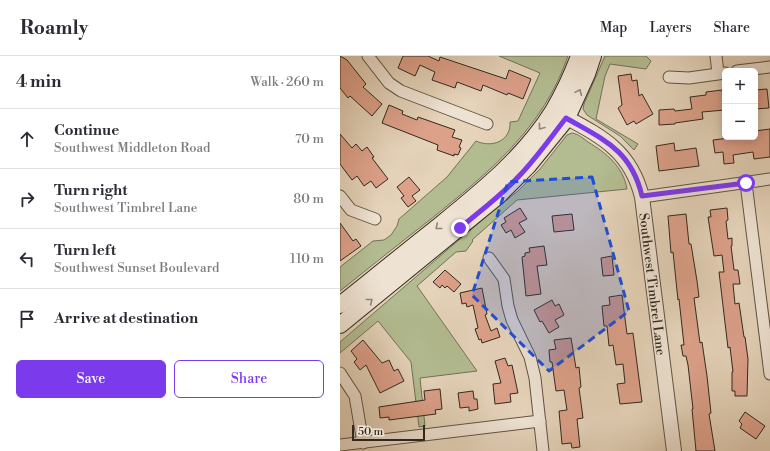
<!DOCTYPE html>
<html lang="en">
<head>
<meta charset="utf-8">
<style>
  :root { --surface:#fff; --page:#f7f7f7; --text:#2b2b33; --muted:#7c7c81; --line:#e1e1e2; --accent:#7c3aed }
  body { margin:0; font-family:"Libre Bodoni",serif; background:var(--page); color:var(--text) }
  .controls { position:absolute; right:12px; top:12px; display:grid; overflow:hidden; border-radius:6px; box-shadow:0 2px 10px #0003 }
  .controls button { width:36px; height:36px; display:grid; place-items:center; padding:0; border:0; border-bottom:1px solid var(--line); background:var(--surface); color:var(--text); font:20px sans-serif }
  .scale { position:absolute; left:12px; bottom:10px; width:73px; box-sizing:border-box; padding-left:4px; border:2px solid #31291e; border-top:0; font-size:11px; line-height:14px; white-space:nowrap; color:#31291e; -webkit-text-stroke:3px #eee2d2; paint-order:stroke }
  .stop { position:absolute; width:12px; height:12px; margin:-9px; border:3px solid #7c3aed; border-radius:50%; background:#fff }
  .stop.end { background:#7c3aed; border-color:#fff; box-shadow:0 1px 4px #0008 }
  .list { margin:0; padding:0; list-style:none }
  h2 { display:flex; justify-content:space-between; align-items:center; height:52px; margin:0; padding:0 16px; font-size:17px }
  h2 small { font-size:13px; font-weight:400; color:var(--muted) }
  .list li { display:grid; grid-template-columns:26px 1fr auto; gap:12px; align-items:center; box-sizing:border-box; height:60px; padding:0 16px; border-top:1px solid var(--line) }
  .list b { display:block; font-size:15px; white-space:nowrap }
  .list p { margin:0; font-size:13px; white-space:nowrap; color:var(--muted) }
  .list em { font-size:13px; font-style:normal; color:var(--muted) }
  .actions { display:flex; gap:8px; padding:12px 16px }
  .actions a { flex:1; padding:9px 0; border:1px solid var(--accent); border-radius:6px; text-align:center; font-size:14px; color:var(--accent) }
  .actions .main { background:var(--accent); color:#fff }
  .icon { flex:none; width:22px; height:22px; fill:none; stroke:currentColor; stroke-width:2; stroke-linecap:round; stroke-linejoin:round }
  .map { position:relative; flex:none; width:430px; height:395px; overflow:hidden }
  header { display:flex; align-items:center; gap:24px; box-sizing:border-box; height:56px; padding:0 20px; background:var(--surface); border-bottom:1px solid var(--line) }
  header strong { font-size:19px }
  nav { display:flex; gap:22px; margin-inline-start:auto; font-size:14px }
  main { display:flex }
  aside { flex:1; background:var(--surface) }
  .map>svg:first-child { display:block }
  .green { fill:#b3bc91; stroke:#727258 }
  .building { fill:#dda18a; stroke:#31291e }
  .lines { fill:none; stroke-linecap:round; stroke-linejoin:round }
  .minor-casing { stroke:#5e5445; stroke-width:13 }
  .tertiary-casing { stroke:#5e5445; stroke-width:16 }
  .secondary-casing { stroke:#31291e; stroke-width:18 }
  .minor { stroke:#eee2d2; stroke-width:11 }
  .tertiary { stroke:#eee2d2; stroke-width:14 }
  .secondary { stroke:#eee2d2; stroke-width:16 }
  .oneway { stroke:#908678 }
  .route { stroke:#7c3aed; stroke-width:5 }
  .marked { fill:#1d4ed8; fill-opacity:0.2; stroke:#1d4ed8; stroke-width:3; stroke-dasharray:8 5; stroke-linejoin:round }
  .labels { text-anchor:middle; stroke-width:3; stroke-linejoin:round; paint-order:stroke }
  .street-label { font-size:13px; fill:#31291e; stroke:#eee2d2 }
</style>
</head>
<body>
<header>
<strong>Roamly</strong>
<nav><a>Map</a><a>Layers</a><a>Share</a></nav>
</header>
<main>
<aside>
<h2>4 min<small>Walk · 260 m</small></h2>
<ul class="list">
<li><svg class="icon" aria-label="ahead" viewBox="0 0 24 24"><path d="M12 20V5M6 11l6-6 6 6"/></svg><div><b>Continue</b><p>Southwest Middleton Road</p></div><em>70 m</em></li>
<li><svg class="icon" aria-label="right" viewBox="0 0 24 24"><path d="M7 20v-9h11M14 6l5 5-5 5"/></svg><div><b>Turn right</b><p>Southwest Timbrel Lane</p></div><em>80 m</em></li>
<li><svg class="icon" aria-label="left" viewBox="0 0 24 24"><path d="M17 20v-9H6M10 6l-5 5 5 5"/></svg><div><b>Turn left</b><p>Southwest Sunset Boulevard</p></div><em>110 m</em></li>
<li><svg class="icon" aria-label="arrive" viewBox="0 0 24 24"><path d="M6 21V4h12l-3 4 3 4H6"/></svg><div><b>Arrive at destination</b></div></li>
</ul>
<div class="actions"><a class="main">Save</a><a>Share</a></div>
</aside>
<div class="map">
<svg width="430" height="395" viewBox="0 0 430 395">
  <rect width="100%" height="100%" fill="#e5d3ba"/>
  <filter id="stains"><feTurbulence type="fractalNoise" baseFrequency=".005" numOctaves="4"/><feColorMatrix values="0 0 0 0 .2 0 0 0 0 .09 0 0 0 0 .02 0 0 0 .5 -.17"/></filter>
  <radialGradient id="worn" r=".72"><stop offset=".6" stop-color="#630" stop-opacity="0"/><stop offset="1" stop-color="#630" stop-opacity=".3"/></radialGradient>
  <!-- green -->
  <g class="green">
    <path d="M159 0H228C203 73 148 117 91 163 60 187 30 211 0 235V211L33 185 44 184 51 179 57 170 59 163 107 121 136 85C151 92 171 86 170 66L178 65 200 17Z"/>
    <polygon points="265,0 306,0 311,5 306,13 270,8 265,20 256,63 298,88 294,94 280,80 247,59 243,53 244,48"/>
    <path d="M232 77C238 78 243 82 248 86 266 97 283 110 287 133L177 144 132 184 133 185 126 195 116 196 77 230 137 315 80 322 85 370 79 371 71 306 38 265 0 297V286L148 159 178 135 200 113 227 79Z"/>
  </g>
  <!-- building -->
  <g class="building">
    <polygon points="0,0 7,4 26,28 23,31 42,48 32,60 10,40 8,42 0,32"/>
    <polygon points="63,0 88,0 99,5 100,1 166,23 169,14 191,23 183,43 168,37 167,39 143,29 141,35 117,26 115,32 92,24 95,16 80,9 75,20 58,12"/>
    <polygon points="291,18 292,25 297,24 299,40 302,38 313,58 296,68 294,65 287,69 278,52 282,49 278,20"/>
    <polygon points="427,33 429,52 415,53 415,34"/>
    <polygon points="382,34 385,54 362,56 363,63 335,67 335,68 319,69 319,54 334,53 335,55 352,53 350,41 366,39 366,36"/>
    <polygon points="49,49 63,55 62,58 77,64 78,61 115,74 112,81 122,84 119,91 121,92 118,99 114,98 114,100 97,94 98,89 42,67"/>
    <polygon points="430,73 430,101 414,103 413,96 393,99 394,107 384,108 383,96 375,97 373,84 398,81 415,81 415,75"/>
    <polygon points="0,78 12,92 16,88 22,95 27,91 34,101 32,102 48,123 36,132 31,125 24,130 17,120 12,124 0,108"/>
    <polygon points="334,87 335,95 356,92 359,110 319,115 316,90"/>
    <polygon points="69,121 80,134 72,140 76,145 68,151 61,142 64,140 57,131"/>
    <polygon points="180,152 187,163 179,167 185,176 175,182 171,174 166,177 161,169 166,166 164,162"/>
    <polygon points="387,152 388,164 386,165 388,183 392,182 392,190 391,190 394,214 398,214 400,228 393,228 395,248 399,247 404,281 405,281 408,303 407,340 395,340 395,335 392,335 392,316 393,316 390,291 388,292 379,216 384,216 382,199 374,200 368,161 371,161 370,154"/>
    <polygon points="232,158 234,174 214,176 212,160"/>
    <polygon points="346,158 349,188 351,188 357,225 359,241 354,242 360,287 362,286 367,320 371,357 369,358 375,395 356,395 352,353 353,353 348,309 346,300 343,300 341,289 344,289 339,243 338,244 333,196 331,197 328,160"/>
    <polygon points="0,167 13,185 16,183 21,190 0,205"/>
    <polygon points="204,190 207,209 197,210 201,238 186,240 182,201 185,200 185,197 190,196 189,192"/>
    <polygon points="272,200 274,219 263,220 261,202"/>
    <polygon points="105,214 121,228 114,236 107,230 105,232 102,229 100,232 93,226"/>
    <polygon points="142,232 147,258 145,259 151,275 157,272 160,281 142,287 141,283 139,284 135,273 138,272 133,249 127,251 126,247 122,248 120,237"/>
    <polygon points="282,239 287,278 293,277 302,346 280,348 277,328 285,327 283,308 276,309 273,289 269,290 267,270 264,270 262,250 270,249 269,241"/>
    <polygon points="212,244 215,250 219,248 224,259 215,264 219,271 209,277 202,265 200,266 194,254"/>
    <polygon points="231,282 236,312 239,311 241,331 239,332 243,362 237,363 240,391 232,392 231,387 222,388 219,355 227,354 224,334 216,335 212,306 210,306 209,294 216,293 214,284"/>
    <polygon points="23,284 42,307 49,304 54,315 58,313 64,325 40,337 26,309 20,314 14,306 17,303 11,295"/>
    <polygon points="165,302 168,310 172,309 178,337 170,338 171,346 155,348 153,328 161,327 155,305"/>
    <polygon points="100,333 102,353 95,354 96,358 49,364 49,361 40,362 39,351 85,344 84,335"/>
    <polygon points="133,335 134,343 137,343 138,353 129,355 129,351 120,352 118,337"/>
    <polygon points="405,356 425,370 416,383 400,372 402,368 399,365"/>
  </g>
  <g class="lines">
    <defs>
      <g id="minor">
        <polyline points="28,0 49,27 61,35 147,68"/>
        <polyline points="376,0 378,17"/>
        <polyline points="397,15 430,11"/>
        <polyline points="329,21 349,22 385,17"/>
        <polyline points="406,127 430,318"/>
        <polyline points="0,140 11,154 35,163"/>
        <polyline points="302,141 430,123"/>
        <polyline points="149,202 164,223 168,250 172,264 190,301 195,322 203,395"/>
        <polyline points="0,317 15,340 23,387"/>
        <polyline points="0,389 200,365"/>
      </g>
      <path id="tertiary" d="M218 57C258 79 290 92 302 141L334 395"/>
      <g id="secondary">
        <path d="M0 249C32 224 63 198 95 173 138 138 183 103 213 55 223 38 232 19 239 0"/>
        <polyline points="0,269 158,140 188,110 227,62 247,18 253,0"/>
      </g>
    </defs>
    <!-- minor casing -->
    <use href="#minor" class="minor-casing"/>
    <!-- tertiary casing -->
    <use href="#tertiary" class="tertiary-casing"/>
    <!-- secondary casing -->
    <use href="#secondary" class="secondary-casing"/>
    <!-- minor -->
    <use href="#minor" class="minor"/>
    <!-- tertiary -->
    <use href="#tertiary" class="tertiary"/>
    <!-- secondary -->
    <use href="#secondary" class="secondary"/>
  </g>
  <!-- one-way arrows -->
  <defs><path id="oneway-chevron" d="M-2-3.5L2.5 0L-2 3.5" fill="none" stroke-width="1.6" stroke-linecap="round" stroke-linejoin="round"/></defs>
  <g class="oneway">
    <use href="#oneway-chevron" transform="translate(239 36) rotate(-66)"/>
    <use href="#oneway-chevron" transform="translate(201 71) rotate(127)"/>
    <use href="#oneway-chevron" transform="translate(98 171) rotate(141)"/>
    <use href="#oneway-chevron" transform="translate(30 245) rotate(-39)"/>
  </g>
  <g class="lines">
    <!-- route -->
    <path class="route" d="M120 172C140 155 162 139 180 119 197 101 211 81 226 62 264 84 291 94 302 140L406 127"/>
  </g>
  <!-- marked area -->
  <path class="marked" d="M252 121 289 255 209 315 132 239 168 126Z"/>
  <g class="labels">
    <!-- street labels -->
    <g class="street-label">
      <text transform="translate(313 228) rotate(83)" y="5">Southwest Timbrel Lane</text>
    </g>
  </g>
  <rect width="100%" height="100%" filter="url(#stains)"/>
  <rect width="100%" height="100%" fill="url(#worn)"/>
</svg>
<div class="controls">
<button>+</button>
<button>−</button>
</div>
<div class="scale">50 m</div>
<div class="stop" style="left:406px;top:127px"></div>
<div class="stop end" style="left:120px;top:172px"></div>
</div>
</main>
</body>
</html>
